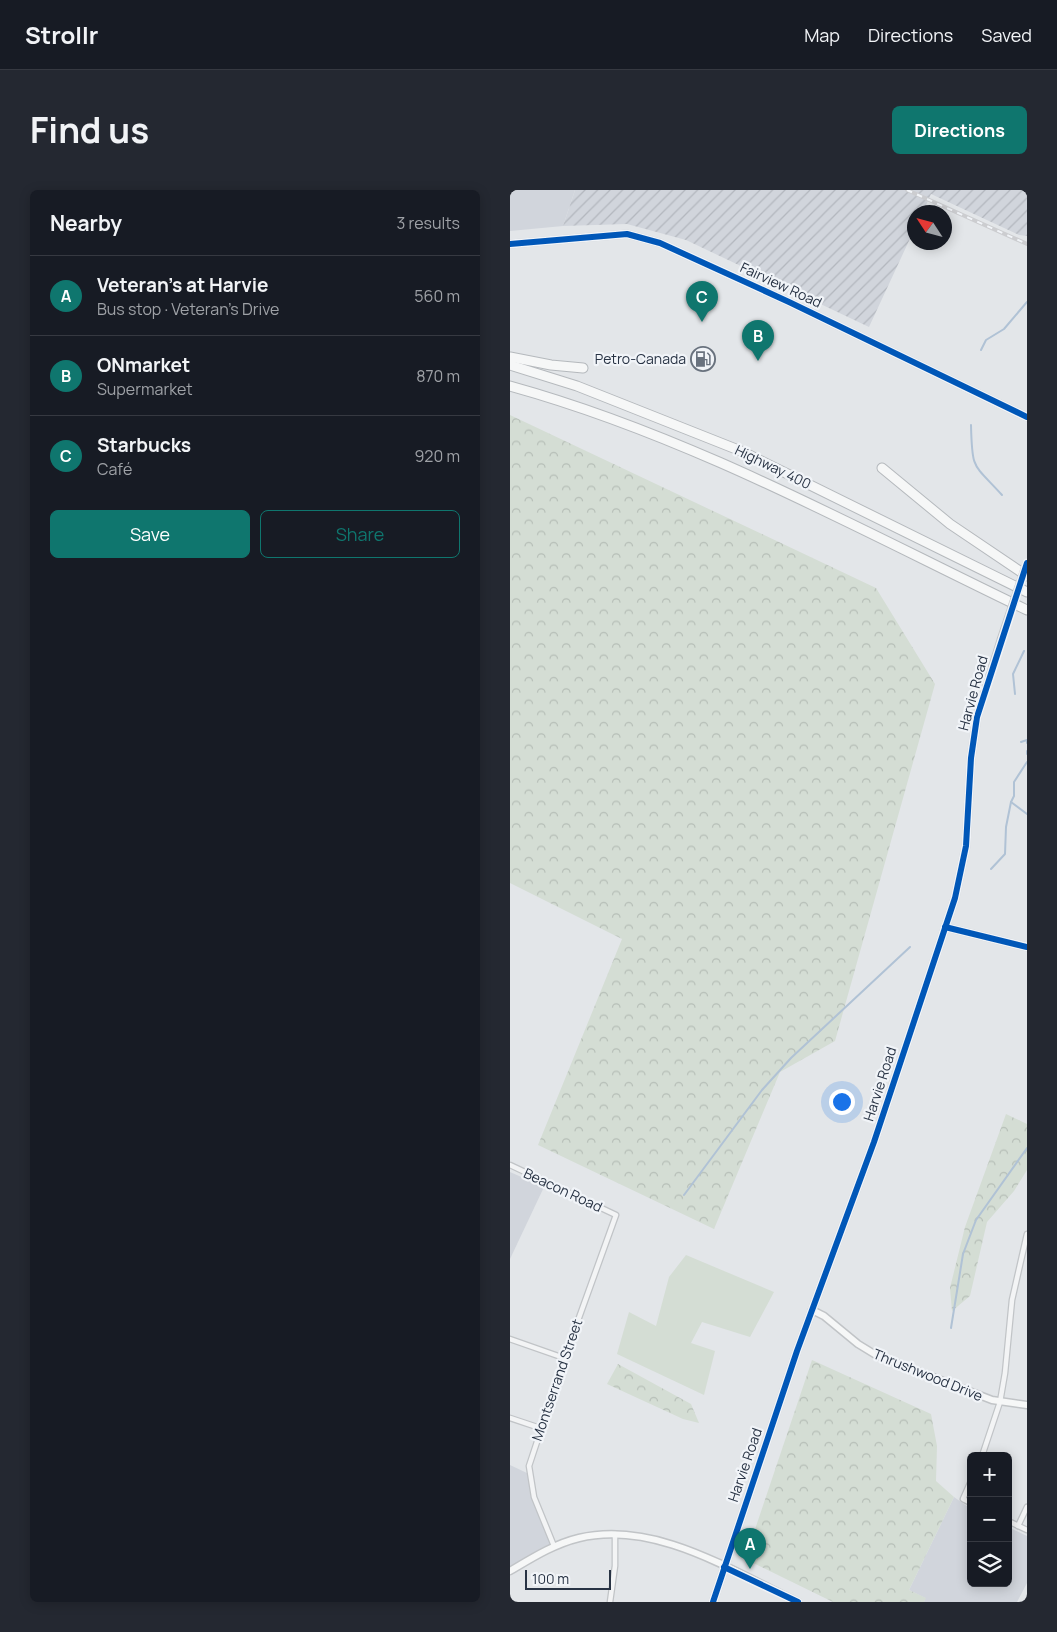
<!DOCTYPE html>
<html lang="en">
<head>
<meta charset="utf-8">
<style>
  :root { --surface:#171b24; --page:#242831; --text:#f1f3f6; --muted:#9ea1a6; --line:#363941; --accent:#0f766e }
  body { margin:0; font-family:Manrope,sans-serif; background:var(--page); color:var(--text) }
  .controls { position:absolute; right:15px; bottom:15px; display:grid; overflow:hidden; border-radius:8px; box-shadow:0 2px 12px #0003 }
  .controls button { width:45px; height:45px; display:grid; place-items:center; padding:0; border:0; border-bottom:1px solid var(--line); background:var(--surface); color:var(--text); font:25px sans-serif }
  .compass { position:absolute; left:397px; top:15px; width:45px; height:45px; border-radius:50%; background:var(--surface); box-shadow:0 2px 12px #0003; rotate:306deg }
  .scale { position:absolute; left:15px; bottom:12px; width:86px; box-sizing:border-box; padding-left:5px; border:2px solid #283344; border-top:0; font-size:14px; line-height:18px; white-space:nowrap; color:#283344; -webkit-text-stroke:4px #f1f4f8; paint-order:stroke }
  .you { position:absolute; left:331px; top:911px; width:18px; height:18px; margin:-12px; border:4px solid #fff; border-radius:50%; background:#1a73e8; box-shadow:0 0 0 8px #1a73e833 }
  .badge { display:grid; place-items:center; width:32px; height:32px; border-radius:50%; background:var(--accent); color:#fff; font-size:16px; font-weight:700 }
  .pin { position:absolute; translate:-50% -41px; filter:drop-shadow(0 1px 2px #0008) }
  .pin::after { content:''; position:absolute; top:26px; width:18px; height:15px; background:inherit; clip-path:polygon(0 0,100% 0,50% 100%) }
  .list { margin:0; padding:0; list-style:none }
  h2 { display:flex; justify-content:space-between; align-items:center; height:65px; margin:0; padding:0 20px; font-size:21px }
  h2 small { font-size:16px; font-weight:400; color:var(--muted) }
  .list li { display:grid; grid-template-columns:32px 1fr auto; gap:15px; align-items:center; box-sizing:border-box; height:80px; padding:0 20px; border-top:1px solid var(--line) }
  .list b { display:block; font-size:19px; white-space:nowrap }
  .list p { margin:0; font-size:16px; white-space:nowrap; color:var(--muted) }
  .list em { font-size:16px; font-style:normal; color:var(--muted) }
  .actions { display:flex; gap:10px; padding:15px 20px }
  .actions a { flex:1; padding:11px 0; border:1px solid var(--accent); border-radius:8px; text-align:center; font-size:18px; color:var(--accent) }
  .actions .main { background:var(--accent); color:#fff }
  .icon { flex:none; width:28px; height:28px; fill:none; stroke:currentColor; stroke-width:2; stroke-linecap:round; stroke-linejoin:round }
  .map { position:relative; flex:none; width:517px; height:1412px; overflow:hidden; border-radius:8px }
  header { display:flex; align-items:center; gap:30px; box-sizing:border-box; height:70px; padding:0 25px; background:var(--surface); border-bottom:1px solid var(--line) }
  header strong { font-size:24px }
  nav { display:flex; gap:28px; margin-inline-start:auto; font-size:18px }
  .intro { display:flex; align-items:center; justify-content:space-between; box-sizing:border-box; height:120px; padding:0 30px }
  h1 { margin:0; font-size:35px }
  .button { padding:12px 22px; border-radius:8px; background:var(--accent); color:#fff; font-size:18px; font-weight:700 }
  main { display:flex; gap:30px; padding:0 30px }
  aside { flex:1; background:var(--surface); border-radius:8px; box-shadow:0 2px 12px #0003 }
  .map>svg:first-child { display:block }
  .built { fill:#d1d5dc }
  .industrial { fill:url(#industrial-furrows) }
  .green { fill:#d4ddd4 }
  .forest { fill:url(#forest-crowns) }
  .lines { fill:none; stroke-linecap:round; stroke-linejoin:round }
  .stream { stroke:#b0c2d5; stroke-width:2 }
  .street-casing { stroke:#c1c4c7; stroke-width:7 }
  .secondary-casing { stroke:#c1c4c7; stroke-width:9 }
  .highway-casing { stroke:#b5b9bd; stroke-width:11 }
  .street { stroke:#f3f4f5; stroke-width:4.5 }
  .secondary { stroke:#f6f7f7; stroke-width:6 }
  .highway { stroke:#f6f7f7; stroke-width:9 }
  .rail-casing { stroke:#cccdd0; stroke-width:4 }
  .rail { stroke:#f1f4f8; stroke-width:2; stroke-dasharray:5.5; stroke-linecap:butt }
  .secondary-bridge-casing { stroke:#c1c4c7; stroke-width:9; stroke-linecap:butt }
  .secondary-bridge { stroke:#f6f7f7; stroke-width:6 }
  .cycleway-casing { stroke:#f1f4f8; stroke-width:9 }
  .cycleway { stroke:#0057b8; stroke-width:6 }
  .labels { text-anchor:middle; stroke-width:4.5; stroke-linejoin:round; paint-order:stroke }
  .street-label { font-size:14px; fill:#283344; stroke:#f1f4f8 }
  .poi-label { font-size:14px; fill:#283344; stroke:#f1f4f8; text-anchor:end }
</style>
</head>
<body>
<header>
<strong>Strollr</strong>
<nav><a>Map</a><a>Directions</a><a>Saved</a></nav>
</header>
<div class="intro"><h1>Find us</h1><a class="button">Directions</a></div>
<main>
<aside>
<h2>Nearby<small>3 results</small></h2>
<ul class="list">
<li><span class="badge">A</span><div><b>Veteran's at Harvie</b><p>Bus stop · Veteran's Drive</p></div><em>560 m</em></li>
<li><span class="badge">B</span><div><b>ONmarket</b><p>Supermarket</p></div><em>870 m</em></li>
<li><span class="badge">C</span><div><b>Starbucks</b><p>Café</p></div><em>920 m</em></li>
</ul>
<div class="actions"><a class="main">Save</a><a>Share</a></div>
</aside>
<div class="map">
<svg width="517" height="1412" viewBox="0 0 517 1412">
  <defs>
    <pattern id="industrial-furrows" width="10" height="10" patternUnits="userSpaceOnUse" patternTransform="scale(1.25)"><rect width="10" height="10" fill="#d1d5dc"/><path d="M-1 1l2-2M0 10L10 0M9 11l2-2" fill="none" stroke="#b3b7be"/></pattern>
    <pattern id="forest-crowns" width="20" height="18" patternUnits="userSpaceOnUse" patternTransform="scale(1.25)"><rect width="20" height="18" fill="#d4ddd4"/><path d="M2 6a3 3 0 1 1 6 0M12 15a3 3 0 1 1 6 0" fill="none" stroke="#b6beb7"/></pattern>
  </defs>
  <rect width="100%" height="100%" fill="#e3e6e9"/>
  <!-- built -->
  <g class="built">
    <polygon points="0,0 65,0 53,36 0,41"/>
    <polygon points="0,982 34,997 0,1069"/>
    <polygon points="0,1275 19,1284 21,1298 44,1356 0,1381"/>
    <polygon points="444,1307 461,1319 461,1393 498,1393 498,1337 517,1346 517,1393 507,1412 414,1412 415,1408 399,1400"/>
  </g>
  <!-- industrial -->
  <polygon class="industrial" points="65,0 517,0 517,46 509,45 421,4 413,22 404,22 404,40 359,137 176,50 117,34 53,36"/>
  <!-- green -->
  <polygon class="green" points="176,1065 264,1102 240,1147 192,1132 181,1153 205,1161 194,1205 107,1164 119,1122 146,1136 159,1087"/>
  <!-- forest -->
  <g class="forest">
    <polygon points="0,225 366,398 425,494 325,851 270,882 204,1039 28,955 112,749 0,693"/>
    <polygon points="496,924 517,934 517,980 504,1001 477,1032 460,1106 442,1121 440,1098 455,1037"/>
    <polygon points="302,1170 421,1224 427,1256 426,1291 444,1307 399,1400 416,1408 414,1412 323,1412 235,1369"/>
    <polygon points="108,1174 181,1214 189,1233 173,1229 97,1194"/>
  </g>
  <g class="lines">
    <!-- stream -->
    <g class="stream">
      <polyline points="471,160 476,150 494,139 517,112"/>
      <path d="M461 235C462 281 463 273 492 305"/>
      <polyline points="505,504 503,484 514,461"/>
      <polyline points="511,552 517,550 517,553"/>
      <polyline points="517,561 517,564"/>
      <polyline points="501,612 517,624"/>
      <polyline points="481,679 495,664 496,637 501,612 504,606 504,592 517,572"/>
      <polyline points="174,1005 252,900 281,868 400,757"/>
      <polyline points="441,1138 453,1064 466,1030 517,958"/>
    </g>
    <defs>
      <g id="street">
        <polyline points="0,975 106,1025 57,1161 19,1276 24,1307 44,1356"/>
        <polyline points="0,1149 54,1168"/>
        <polyline points="0,1228 30,1238"/>
        <polyline points="472,1266 490,1212 495,1183 502,1110 517,1044"/>
        <polyline points="461,1291 453,1309 461,1313"/>
        <polyline points="498,1331 517,1340"/>
        <polyline points="508,1336 517,1317"/>
        <polyline points="100,1412 105,1376 105,1344"/>
      </g>
      <g id="secondary">
        <polyline points="0,54 117,44 150,53 279,112 517,227"/>
        <polyline points="435,737 517,757"/>
        <polyline points="302,1120 314,1126 348,1154 366,1165 482,1210 517,1215"/>
        <path d="M0 1381C22 1368 44 1354 69 1348 145 1330 222 1381 288 1412"/>
        <polyline points="203,1412 287,1161 364,952 445,708 456,656 461,568 467,527 491,450"/>
      </g>
      <g id="highway">
        <polyline points="0,167 41,175 73,178"/>
        <polyline points="0,175 67,196 231,261 517,402"/>
        <path d="M0 196C181 246 348 339 517 420"/>
        <polyline points="372,278 440,334 517,386"/>
      </g>
    </defs>
    <!-- street casing -->
    <use href="#street" class="street-casing"/>
    <!-- secondary casing -->
    <use href="#secondary" class="secondary-casing"/>
    <!-- highway casing -->
    <use href="#highway" class="highway-casing"/>
    <!-- street -->
    <use href="#street" class="street"/>
    <!-- secondary -->
    <use href="#secondary" class="secondary"/>
    <!-- highway -->
    <use href="#highway" class="highway"/>
    <defs>
      <polyline id="rail" points="397,0 517,54"/>
    </defs>
    <!-- rail casing -->
    <use href="#rail" class="rail-casing"/>
    <!-- rail -->
    <use href="#rail" class="rail"/>
    <defs>
      <polyline id="secondary-bridge" points="491,450 517,373"/>
    </defs>
    <!-- secondary-bridge casing -->
    <use href="#secondary-bridge" class="secondary-bridge-casing"/>
    <!-- secondary-bridge -->
    <use href="#secondary-bridge" class="secondary-bridge"/>
    <defs>
      <g id="cycleway">
        <polyline points="0,54 117,44 150,53 279,112 517,227"/>
        <polyline points="435,737 517,757"/>
        <polyline points="214,1377 288,1412"/>
        <polyline points="203,1412 287,1161 364,952 445,708 456,656 461,568 467,527 517,373"/>
      </g>
    </defs>
    <!-- cycleway casing -->
    <use href="#cycleway" class="cycleway-casing"/>
    <!-- cycleway -->
    <use href="#cycleway" class="cycleway"/>
  </g>
  <!-- icons -->
  <defs>
    <symbol id="fuel-ring" viewBox="-11 -11 22 22"><circle r="9.5" fill="#f1f4f8" stroke="#69727e" stroke-width="1.5"/><path d="M-5.5-6h7V0h2V4h1.3V-2.5L3-4.5l.8-.8L6-3V5H2.5V1h-1V6h-7ZM-4.2-4.7v3.2H.2V-4.7Z" fill="#69727e"/></symbol>
  </defs>
  <g fill-rule="evenodd">
    <use href="#fuel-ring" x="179" y="155" width="28" height="28"/>
  </g>
  <g class="labels">
    <!-- street labels -->
    <g class="street-label">
      <text transform="translate(271 95) rotate(25)" y="5">Fairview Road</text>
      <text transform="translate(263 277) rotate(26)" y="5">Highway 400</text>
      <text transform="translate(463 503) rotate(-75)" y="5">Harvie Road</text>
      <text transform="translate(370 894) rotate(-72)" y="5">Harvie Road</text>
      <text transform="translate(53 1000) rotate(25)" y="5">Beacon Road</text>
      <text transform="translate(418 1185) rotate(22)" y="5">Thrushwood Drive</text>
      <text transform="translate(47 1190) rotate(-71)" y="5">Montserrand Street</text>
      <text transform="translate(235 1275) rotate(-71)" y="5">Harvie Road</text>
    </g>
    <!-- poi labels -->
    <g class="poi-label">
      <text x="176" y="174">Petro-Canada</text>
    </g>
  </g>
</svg>
<div class="controls">
<button>+</button>
<button>−</button>
<button><svg class="icon" aria-label="layers" viewBox="0 0 24 24"><path d="M12 4l9 5-9 5-9-5zM3 14l9 5 9-5"/></svg></button>
</div>
<svg class="compass" viewBox="-18 -18 36 36"><path d="M0-13l5 13h-10z" fill="#e53935"/><path d="M0 13l5-13h-10z" fill="#9ea1a6"/></svg>
<div class="scale">100 m</div>
<div class="you"></div>
<div class="pin badge" style="left:240px;top:1379px">A</div>
<div class="pin badge" style="left:248px;top:171px">B</div>
<div class="pin badge" style="left:192px;top:132px">C</div>
</div>
</main>
</body>
</html>
